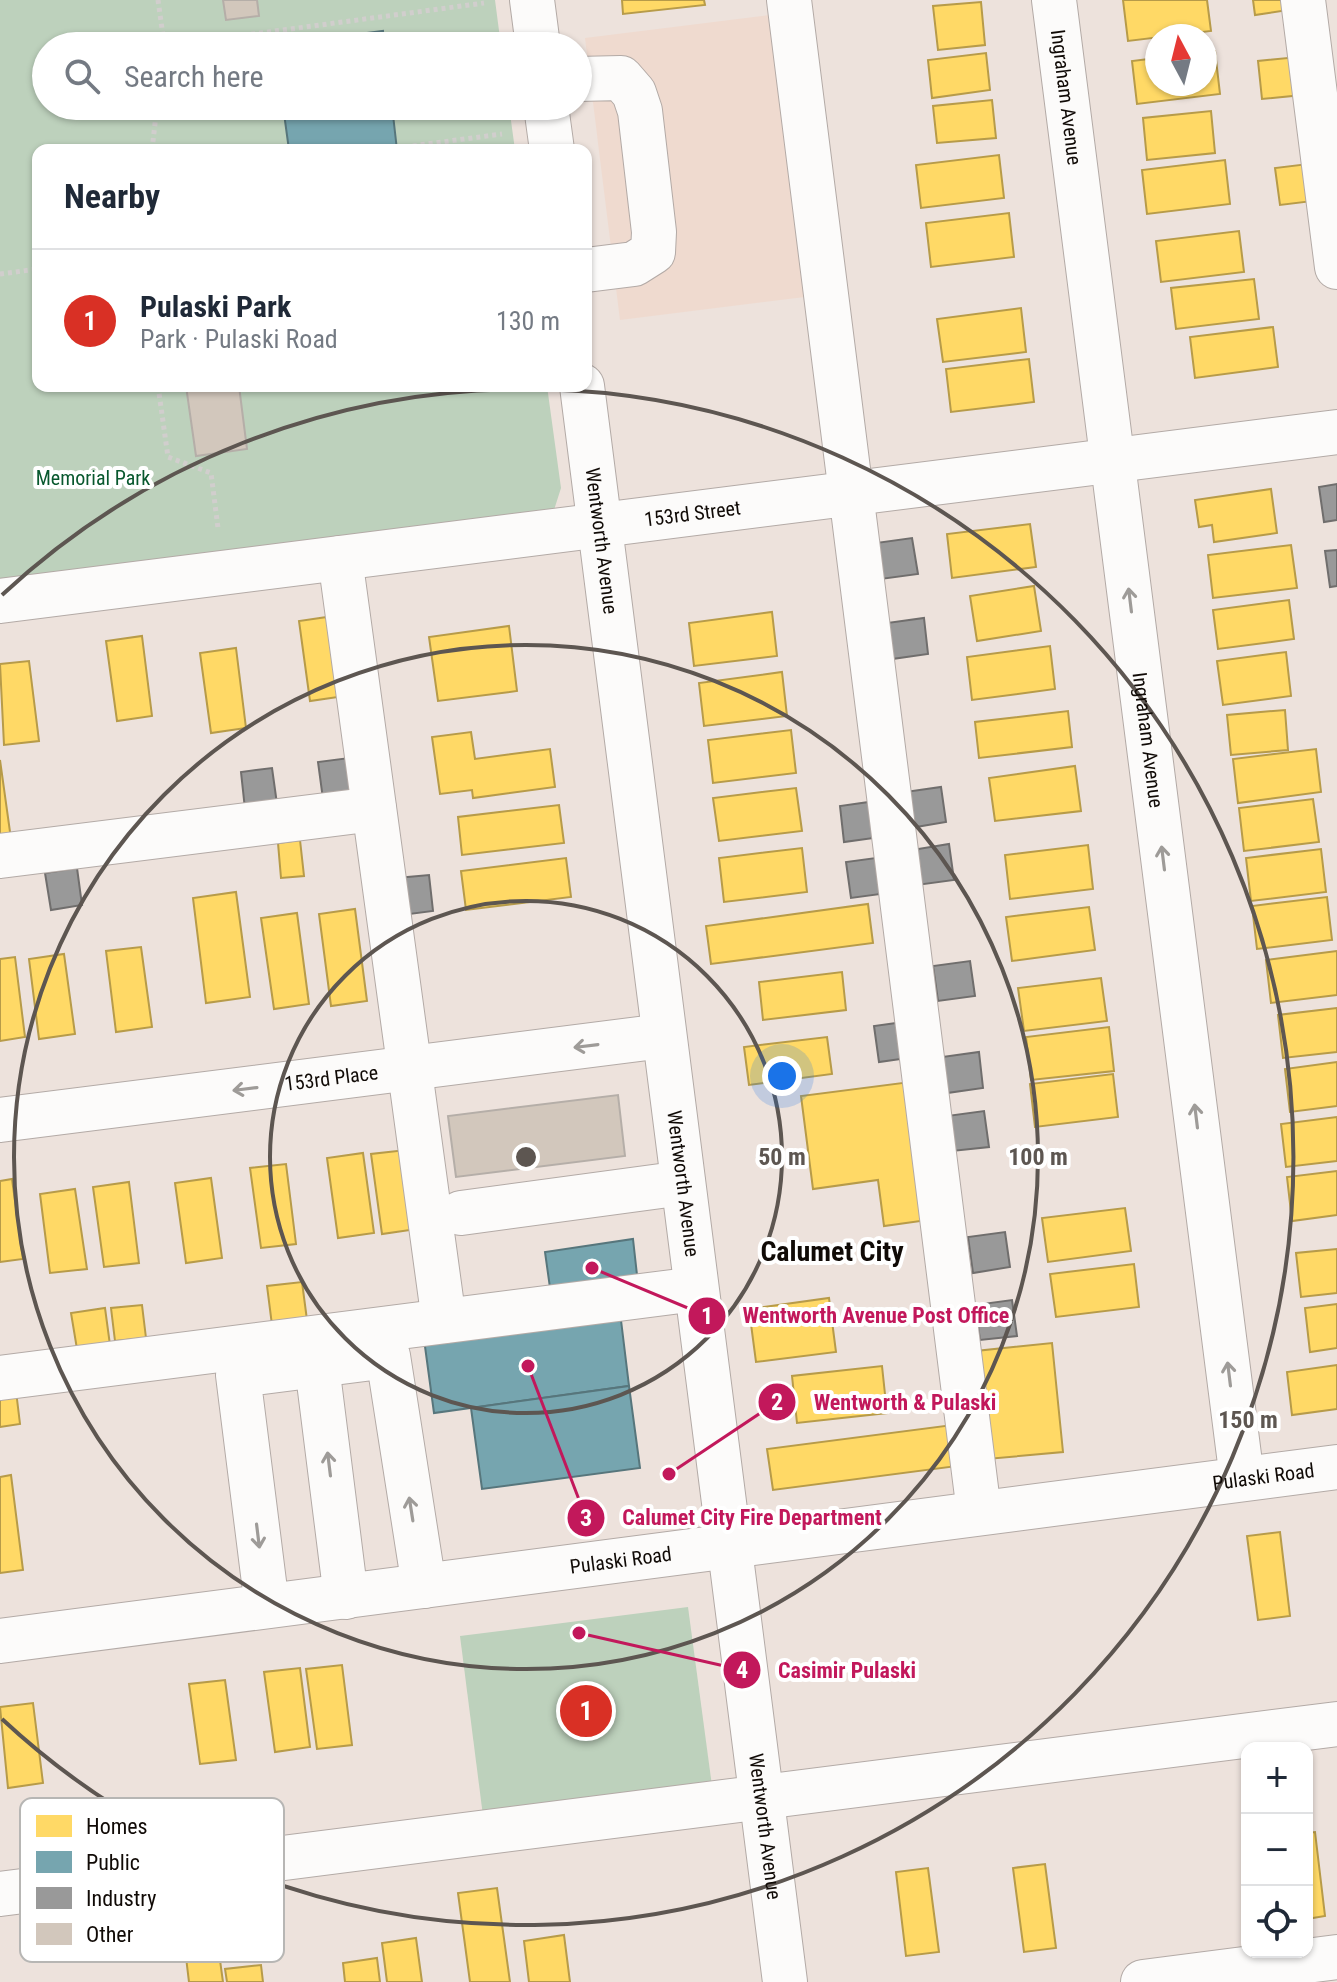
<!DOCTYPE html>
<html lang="en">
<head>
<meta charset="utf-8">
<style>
  :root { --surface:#fff; --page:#f2f2f3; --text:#1f2937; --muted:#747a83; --line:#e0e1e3; --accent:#d93025 }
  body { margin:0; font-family:"Roboto Condensed",sans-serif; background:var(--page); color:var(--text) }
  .controls { position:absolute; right:24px; bottom:24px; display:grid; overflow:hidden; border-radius:16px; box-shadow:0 2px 6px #0004 }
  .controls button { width:72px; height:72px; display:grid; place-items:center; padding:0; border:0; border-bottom:2px solid var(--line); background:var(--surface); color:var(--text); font:40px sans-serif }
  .compass { position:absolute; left:1145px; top:24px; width:72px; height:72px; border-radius:50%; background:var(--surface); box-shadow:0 2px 6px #0004; rotate:353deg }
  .you { position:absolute; left:782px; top:1076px; width:28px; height:28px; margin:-20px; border:6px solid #fff; border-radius:50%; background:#1a73e8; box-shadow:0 0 0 12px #1a73e833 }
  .badge { display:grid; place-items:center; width:52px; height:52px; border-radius:50%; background:var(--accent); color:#fff; font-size:26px; font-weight:700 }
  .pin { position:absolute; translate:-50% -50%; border:4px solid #fff; box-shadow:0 2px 8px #0006 }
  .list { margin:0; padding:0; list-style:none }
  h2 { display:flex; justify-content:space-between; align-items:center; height:104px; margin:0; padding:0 32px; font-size:34px }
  h2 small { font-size:26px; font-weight:400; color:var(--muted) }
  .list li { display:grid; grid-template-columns:52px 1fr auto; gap:24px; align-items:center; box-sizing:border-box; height:144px; padding:0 32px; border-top:2px solid var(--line) }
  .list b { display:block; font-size:30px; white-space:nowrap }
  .list p { margin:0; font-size:26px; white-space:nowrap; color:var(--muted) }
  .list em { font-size:26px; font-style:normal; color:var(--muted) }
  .icon { flex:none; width:44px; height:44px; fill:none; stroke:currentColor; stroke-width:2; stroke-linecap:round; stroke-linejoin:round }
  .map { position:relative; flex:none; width:1337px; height:1982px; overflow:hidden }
  .search { position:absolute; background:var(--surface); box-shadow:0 2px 6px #0004; left:32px; top:32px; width:560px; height:88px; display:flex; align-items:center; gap:20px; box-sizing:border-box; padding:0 28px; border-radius:44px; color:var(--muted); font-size:30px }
  .panel { position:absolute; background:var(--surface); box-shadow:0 2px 6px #0004; left:32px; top:144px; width:560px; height:248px; border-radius:16px }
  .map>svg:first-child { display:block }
  .built { fill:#efdacf }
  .green { fill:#bdd1bc }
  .homes { fill:#ffd966; stroke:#b79b49; stroke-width:2 }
  .public { fill:#76a5af; stroke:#57767c; stroke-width:2 }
  .industry { fill:#999; stroke:#706e6d; stroke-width:2 }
  .building { fill:#d2c7bc; stroke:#b5aea8; stroke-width:2 }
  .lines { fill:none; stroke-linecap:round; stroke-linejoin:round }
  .minor-casing { stroke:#b3aaa6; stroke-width:46 }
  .path { stroke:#d1cecd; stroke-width:5; stroke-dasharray:4 4; stroke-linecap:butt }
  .minor { stroke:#fcfbfa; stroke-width:44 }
  .oneway { stroke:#9e9b98 }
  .ring { fill:none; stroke:#5d5651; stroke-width:4 }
  .labels { text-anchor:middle; stroke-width:8; stroke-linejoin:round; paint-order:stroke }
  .street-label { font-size:20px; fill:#100a06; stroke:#fff }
  .park-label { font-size:20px; fill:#08582e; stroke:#fff }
  .district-label { font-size:28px; font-weight:bold; fill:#100a06; stroke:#fff }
  .key { fill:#fff; stroke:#b7b6b4; stroke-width:2 }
  .key-label { font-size:22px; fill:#100a06 }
  .centre { fill:#5d5651; stroke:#fff; stroke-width:4 }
  .ring-label { font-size:24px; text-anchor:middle; font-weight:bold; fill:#5d5651; stroke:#fff; stroke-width:8; stroke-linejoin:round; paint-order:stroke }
  .leader { fill:none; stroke:#c2185b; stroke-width:3 }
  .callout-dot { fill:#c2185b; stroke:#fff; stroke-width:3 }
  .mark-label { font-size:24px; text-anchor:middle; font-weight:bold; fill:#fff }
  .callout-label { font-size:22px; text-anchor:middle; font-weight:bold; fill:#c2185b; stroke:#fff; stroke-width:8; stroke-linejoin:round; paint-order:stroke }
</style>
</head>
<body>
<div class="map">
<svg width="1337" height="1982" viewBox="0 0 1337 1982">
  <rect width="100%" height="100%" fill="#ede2dc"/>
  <!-- built -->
  <polygon class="built" points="785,13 821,295 620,320 585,38"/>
  <!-- green -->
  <g class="green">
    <polygon points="0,0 495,0 501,46 46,46 46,106 509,106 515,150 38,150 38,386 547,386 561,488 554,510 0,581"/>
    <polygon points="688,1607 712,1786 483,1816 460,1636"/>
  </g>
  <!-- homes -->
  <g class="homes">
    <polygon points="622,0 704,0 705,5 623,14"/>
    <polygon points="1123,0 1207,0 1211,31 1128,41"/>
    <polygon points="1253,0 1294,0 1295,9 1255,15"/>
    <polygon points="981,2 985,45 938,50 933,6"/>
    <polygon points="1215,51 1220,94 1137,104 1132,61 1157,58 1157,84 1205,84 1205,52"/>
    <polygon points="986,53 990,90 932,98 928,60"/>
    <polygon points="1298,57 1302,95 1262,99 1258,61"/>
    <polygon points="992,100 996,138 937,143 933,106"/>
    <polygon points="1211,111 1215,153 1147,160 1143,118"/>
    <polygon points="999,155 1004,198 921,208 916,165"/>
    <polygon points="1225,160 1230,204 1147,214 1142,170"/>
    <polygon points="1308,164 1313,201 1280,205 1275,168"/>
    <polygon points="1009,213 1014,257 931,267 926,223"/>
    <polygon points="1239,231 1244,272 1161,282 1156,241"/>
    <polygon points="1254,279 1259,319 1176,329 1171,288"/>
    <polygon points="1021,308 1026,352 943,362 937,319"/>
    <polygon points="1273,327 1278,367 1195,378 1190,337"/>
    <polygon points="1029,359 1034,402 951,412 946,369"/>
    <polygon points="1271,489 1277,533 1214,542 1212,525 1199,527 1195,500"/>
    <polygon points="1030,524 1036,567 952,578 947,534"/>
    <polygon points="1291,545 1297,588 1213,598 1208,555"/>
    <polygon points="1034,586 1041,631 977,641 970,596"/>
    <polygon points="1289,600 1294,639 1218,649 1213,610"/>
    <polygon points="772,612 777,656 694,666 689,623"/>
    <polygon points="334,616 345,696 310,701 299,621"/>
    <polygon points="509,626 517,691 438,701 429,637"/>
    <polygon points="142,636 152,716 117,721 106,641"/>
    <polygon points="1050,646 1055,689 972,700 967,657"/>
    <polygon points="236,648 246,728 211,733 200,653"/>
    <polygon points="1286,652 1291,696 1223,705 1217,661"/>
    <polygon points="29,661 39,741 4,745 0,664"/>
    <polygon points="782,672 787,716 704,726 699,683"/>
    <polygon points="1285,710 1288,750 1231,755 1227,715"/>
    <polygon points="1068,711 1072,747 979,758 975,722"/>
    <polygon points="791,730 796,773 713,783 708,740"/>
    <polygon points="471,732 475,759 550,749 555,787 473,798 472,790 440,794 432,737"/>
    <polygon points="1316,749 1321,792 1238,803 1233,759"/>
    <polygon points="0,760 11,839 0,841"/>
    <polygon points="1075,766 1081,811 995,821 989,778"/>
    <polygon points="796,788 802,831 719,841 713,798"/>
    <polygon points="1313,799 1319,842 1244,851 1239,808"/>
    <polygon points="559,805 564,843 462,855 458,817"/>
    <polygon points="300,840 304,876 281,878 278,843"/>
    <polygon points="1088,845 1093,889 1010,899 1005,855"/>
    <polygon points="802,848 807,892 724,902 719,858"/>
    <polygon points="1321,849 1326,892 1251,901 1246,858"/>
    <polygon points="566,858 571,897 466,910 461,871"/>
    <polygon points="236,892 250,997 206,1003 193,898"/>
    <polygon points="1327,897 1332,940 1257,949 1252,906"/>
    <polygon points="868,904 873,943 711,964 706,926"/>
    <polygon points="1089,907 1095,950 1012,961 1006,917"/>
    <polygon points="355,909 367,1001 331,1006 319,914"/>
    <polygon points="297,913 309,1004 274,1009 261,918"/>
    <polygon points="141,947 152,1027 116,1032 106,951"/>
    <polygon points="1337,951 1337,995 1271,1003 1266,960"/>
    <polygon points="64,954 75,1034 39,1039 29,959"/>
    <polygon points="15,957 25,1037 0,1041 0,959"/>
    <polygon points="842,972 846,1010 763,1020 759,982"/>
    <polygon points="1101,978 1107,1021 1024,1031 1018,988"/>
    <polygon points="1337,1008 1337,1052 1283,1058 1278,1015"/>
    <polygon points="1109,1027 1114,1071 1031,1080 1026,1037"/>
    <polygon points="827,1037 832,1074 749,1085 744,1047"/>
    <polygon points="1337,1062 1337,1106 1290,1112 1285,1069"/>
    <polygon points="1113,1074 1118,1117 1035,1127 1030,1084"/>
    <polygon points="910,1082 928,1220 884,1226 878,1180 813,1189 801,1096"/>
    <polygon points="1337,1117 1337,1161 1286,1167 1281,1124"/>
    <polygon points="406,1150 417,1229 382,1234 371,1154"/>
    <polygon points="363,1153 374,1233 338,1238 327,1158"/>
    <polygon points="286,1164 296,1244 261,1248 250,1168"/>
    <polygon points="1337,1171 1337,1215 1292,1221 1287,1177"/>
    <polygon points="211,1178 222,1258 186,1263 175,1183"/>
    <polygon points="12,1179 23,1259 0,1262 0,1181"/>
    <polygon points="129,1182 139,1263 104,1267 93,1187"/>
    <polygon points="75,1189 87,1269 50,1273 40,1194"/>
    <polygon points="1125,1208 1131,1251 1048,1262 1042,1218"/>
    <polygon points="1337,1249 1337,1293 1301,1297 1296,1253"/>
    <polygon points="1134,1264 1139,1307 1056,1317 1050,1274"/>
    <polygon points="302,1282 307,1320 272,1325 267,1286"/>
    <polygon points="829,1298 836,1352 756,1362 749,1309"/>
    <polygon points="1337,1304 1337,1348 1310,1352 1305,1308"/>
    <polygon points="142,1305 146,1338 115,1341 111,1308"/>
    <polygon points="105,1308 110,1345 77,1349 71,1313"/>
    <polygon points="1052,1343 1063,1452 987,1459 976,1351"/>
    <polygon points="1337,1365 1337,1409 1292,1415 1287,1372"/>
    <polygon points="882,1366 887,1413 797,1423 792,1376"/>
    <polygon points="16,1391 20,1424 0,1427 0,1393"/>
    <polygon points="960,1424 965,1465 773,1490 767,1449"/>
    <polygon points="11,1475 23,1570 0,1573 0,1477"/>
    <polygon points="1280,1532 1290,1616 1258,1620 1247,1536"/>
    <polygon points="342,1665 352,1745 317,1749 306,1669"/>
    <polygon points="300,1668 310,1747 275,1752 264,1672"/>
    <polygon points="225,1680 236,1760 200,1764 189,1684"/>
    <polygon points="33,1703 43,1783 8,1788 0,1707"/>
    <polygon points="1315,1832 1325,1916 1307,1919 1307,1833"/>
    <polygon points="1045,1864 1056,1948 1024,1952 1013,1868"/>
    <polygon points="928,1868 939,1952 906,1956 896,1872"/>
    <polygon points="497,1888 510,1982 470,1982 458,1893"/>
    <polygon points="564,1935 570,1982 529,1982 524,1941"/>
    <polygon points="416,1938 422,1982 387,1982 382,1943"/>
    <polygon points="219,1953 223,1982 189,1982 186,1957"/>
    <polygon points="377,1958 380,1982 345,1982 343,1963"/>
    <polygon points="261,1965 263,1982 227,1982 225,1969"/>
  </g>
  <!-- public -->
  <g class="public">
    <polygon points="383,31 384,46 276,46 276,45"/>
    <polygon points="283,106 392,106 397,150 289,150"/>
    <polygon points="633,1239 638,1284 551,1295 545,1252"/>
    <polygon points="620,1312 629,1386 434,1413 424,1339"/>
    <polygon points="629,1386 640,1468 482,1489 471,1408"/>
  </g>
  <!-- industry -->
  <g class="industry">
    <polygon points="1337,484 1337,520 1324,522 1319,487"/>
    <polygon points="912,538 918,574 881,579 876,543"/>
    <polygon points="1337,550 1337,586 1330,587 1325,551"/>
    <polygon points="924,618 928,654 892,659 887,623"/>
    <polygon points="349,758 355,794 323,799 318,762"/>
    <polygon points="272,768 277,804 245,809 241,772"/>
    <polygon points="941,787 946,822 910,828 905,792"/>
    <polygon points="876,801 881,837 844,842 840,806"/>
    <polygon points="949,844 954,880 917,885 912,850"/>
    <polygon points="883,857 888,893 851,898 846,862"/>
    <polygon points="77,868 82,905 51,910 45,873"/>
    <polygon points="429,875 433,911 402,915 397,878"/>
    <polygon points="970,961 975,996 938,1001 933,966"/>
    <polygon points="911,1021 915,1057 879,1062 874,1026"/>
    <polygon points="979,1052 983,1088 947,1093 942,1057"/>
    <polygon points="984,1111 989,1147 952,1151 947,1116"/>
    <polygon points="1005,1232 1010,1267 973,1273 968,1237"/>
    <polygon points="1012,1300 1017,1336 980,1340 975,1305"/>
  </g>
  <!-- building -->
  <g class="building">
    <polygon points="223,0 257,0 259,16 226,20"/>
    <polygon points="186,386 239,386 247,449 196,456"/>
    <polygon points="618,1095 625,1156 456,1177 448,1116"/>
  </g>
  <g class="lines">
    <defs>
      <g id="minor">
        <polyline points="532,0 538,46"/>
        <polyline points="789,0 979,1512"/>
        <path id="s1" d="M1054 0 1242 1479"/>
        <polyline points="1303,0 1337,267"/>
        <polyline points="578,79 621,78 634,93 640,111 654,232 653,252 634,264 586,270"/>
        <polyline points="546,106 552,150"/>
        <path id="s2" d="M582 386 785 1982"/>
        <polyline points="340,558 444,1321"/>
        <path id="s3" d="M0 601 1337 432"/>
        <polyline points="0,856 374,809"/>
        <path id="s4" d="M0 1120 663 1036"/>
        <polyline points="461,1213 683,1183"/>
        <polyline points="317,1366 346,1597"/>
        <polyline points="0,1378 696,1289"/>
        <polyline points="267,1606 238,1375 388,1356 424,1586"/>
        <path id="s5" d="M0 1641 1337 1467"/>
        <polyline points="0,1894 1337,1724"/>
        <polyline points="1143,1982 1337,1957"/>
      </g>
    </defs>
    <!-- minor casing -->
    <use href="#minor" class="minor-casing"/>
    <!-- path -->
    <g class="path">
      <polyline points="158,0 164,43"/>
      <polyline points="164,46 484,3"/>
      <polyline points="397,148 502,134"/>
      <polyline points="152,150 157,106"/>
      <polyline points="0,274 38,269"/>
      <polyline points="158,386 168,457 211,473 218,528"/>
    </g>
    <!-- minor -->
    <use href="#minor" class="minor"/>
  </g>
  <!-- one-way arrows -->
  <defs><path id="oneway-shaft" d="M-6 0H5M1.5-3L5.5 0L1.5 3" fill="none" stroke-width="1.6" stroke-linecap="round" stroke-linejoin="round" transform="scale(2)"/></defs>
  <g class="oneway">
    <use href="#oneway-shaft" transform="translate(1130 600) rotate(-97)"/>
    <use href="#oneway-shaft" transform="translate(1163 858) rotate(-97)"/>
    <use href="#oneway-shaft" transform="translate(586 1046) rotate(173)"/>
    <use href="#oneway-shaft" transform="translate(245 1089) rotate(173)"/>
    <use href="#oneway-shaft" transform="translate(1196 1116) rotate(-97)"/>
    <use href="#oneway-shaft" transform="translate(1229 1374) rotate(-97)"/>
    <use href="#oneway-shaft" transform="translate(329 1464) rotate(-97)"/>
    <use href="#oneway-shaft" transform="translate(411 1509) rotate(-99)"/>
    <use href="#oneway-shaft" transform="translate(258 1536) rotate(83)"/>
  </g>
  <!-- distance rings -->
  <g class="ring">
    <circle cx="526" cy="1157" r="256"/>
    <circle cx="526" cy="1157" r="512"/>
    <path d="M2 595A768 768 0 1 1 2 1719"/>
  </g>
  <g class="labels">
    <!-- street labels -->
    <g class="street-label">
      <text dy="7" stroke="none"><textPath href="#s1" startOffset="98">Ingraham Avenue</textPath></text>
      <text dy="7" stroke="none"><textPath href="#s3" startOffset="698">153rd Street</textPath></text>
      <text dy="7" stroke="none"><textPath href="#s2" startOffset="156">Wentworth Avenue</textPath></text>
      <text dy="7" stroke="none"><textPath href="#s1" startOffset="746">Ingraham Avenue</textPath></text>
      <text dy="7" stroke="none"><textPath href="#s4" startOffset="334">153rd Place</textPath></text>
      <text dy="7" stroke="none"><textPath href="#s2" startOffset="804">Wentworth Avenue</textPath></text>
      <text dy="7" stroke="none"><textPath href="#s5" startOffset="1274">Pulaski Road</textPath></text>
      <text dy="7" stroke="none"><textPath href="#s5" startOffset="626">Pulaski Road</textPath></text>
      <text dy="7" stroke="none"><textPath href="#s2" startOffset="1452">Wentworth Avenue</textPath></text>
    </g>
    <!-- park labels -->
    <g class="park-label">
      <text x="93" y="485">Memorial Park</text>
    </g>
    <!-- district labels -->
    <g class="district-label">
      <text x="832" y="1261">Calumet City</text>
    </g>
  </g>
  <!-- legend -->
  <rect x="20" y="1798" width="264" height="164" rx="12" class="key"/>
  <rect x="36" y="1815" width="36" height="22" fill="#ffd966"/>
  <rect x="36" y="1851" width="36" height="22" fill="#76a5af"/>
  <rect x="36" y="1887" width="36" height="22" fill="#999"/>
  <rect x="36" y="1923" width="36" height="22" fill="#d2c7bc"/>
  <g class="key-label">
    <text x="86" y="1834">Homes</text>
    <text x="86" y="1870">Public</text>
    <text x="86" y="1906">Industry</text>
    <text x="86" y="1942">Other</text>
  </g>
  <circle cx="526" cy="1157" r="12" class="centre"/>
  <g class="ring-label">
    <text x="782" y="1165">50 m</text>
    <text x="1038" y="1165">100 m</text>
    <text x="1248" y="1428">150 m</text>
  </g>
  <!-- callouts -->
  <path class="leader" d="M592 1268L707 1316M669 1474L777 1402M528 1366L586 1518M579 1633L742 1670"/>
  <g class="callout-dot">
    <circle cx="592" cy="1268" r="8"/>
    <circle cx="669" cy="1474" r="8"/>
    <circle cx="528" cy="1366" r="8"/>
    <circle cx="579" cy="1633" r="8"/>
    <circle cx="707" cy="1316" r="20"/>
    <circle cx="777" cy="1402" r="20"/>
    <circle cx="586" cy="1518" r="20"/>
    <circle cx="742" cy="1670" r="20"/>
  </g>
  <g class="mark-label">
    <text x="707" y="1324">1</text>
    <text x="777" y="1410">2</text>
    <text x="586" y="1526">3</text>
    <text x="742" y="1678">4</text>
  </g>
  <g class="callout-label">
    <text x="876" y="1323">Wentworth Avenue Post Office</text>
    <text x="905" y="1410">Wentworth &amp; Pulaski</text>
    <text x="752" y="1525">Calumet City Fire Department</text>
    <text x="847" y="1678">Casimir Pulaski</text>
  </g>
</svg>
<div class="controls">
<button>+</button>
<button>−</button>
<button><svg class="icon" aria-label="locate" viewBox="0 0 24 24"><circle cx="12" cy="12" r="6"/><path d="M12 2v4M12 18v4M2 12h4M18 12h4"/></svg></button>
</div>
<svg class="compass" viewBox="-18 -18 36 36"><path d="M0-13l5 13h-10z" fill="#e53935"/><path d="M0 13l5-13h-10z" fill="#747a83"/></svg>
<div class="you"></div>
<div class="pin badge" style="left:586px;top:1711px">1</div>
<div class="search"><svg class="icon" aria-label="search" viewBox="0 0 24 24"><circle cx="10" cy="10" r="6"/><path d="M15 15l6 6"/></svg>Search here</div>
<section class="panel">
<h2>Nearby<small></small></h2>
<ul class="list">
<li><span class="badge">1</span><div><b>Pulaski Park</b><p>Park · Pulaski Road</p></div><em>130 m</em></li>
</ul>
</section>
</div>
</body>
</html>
